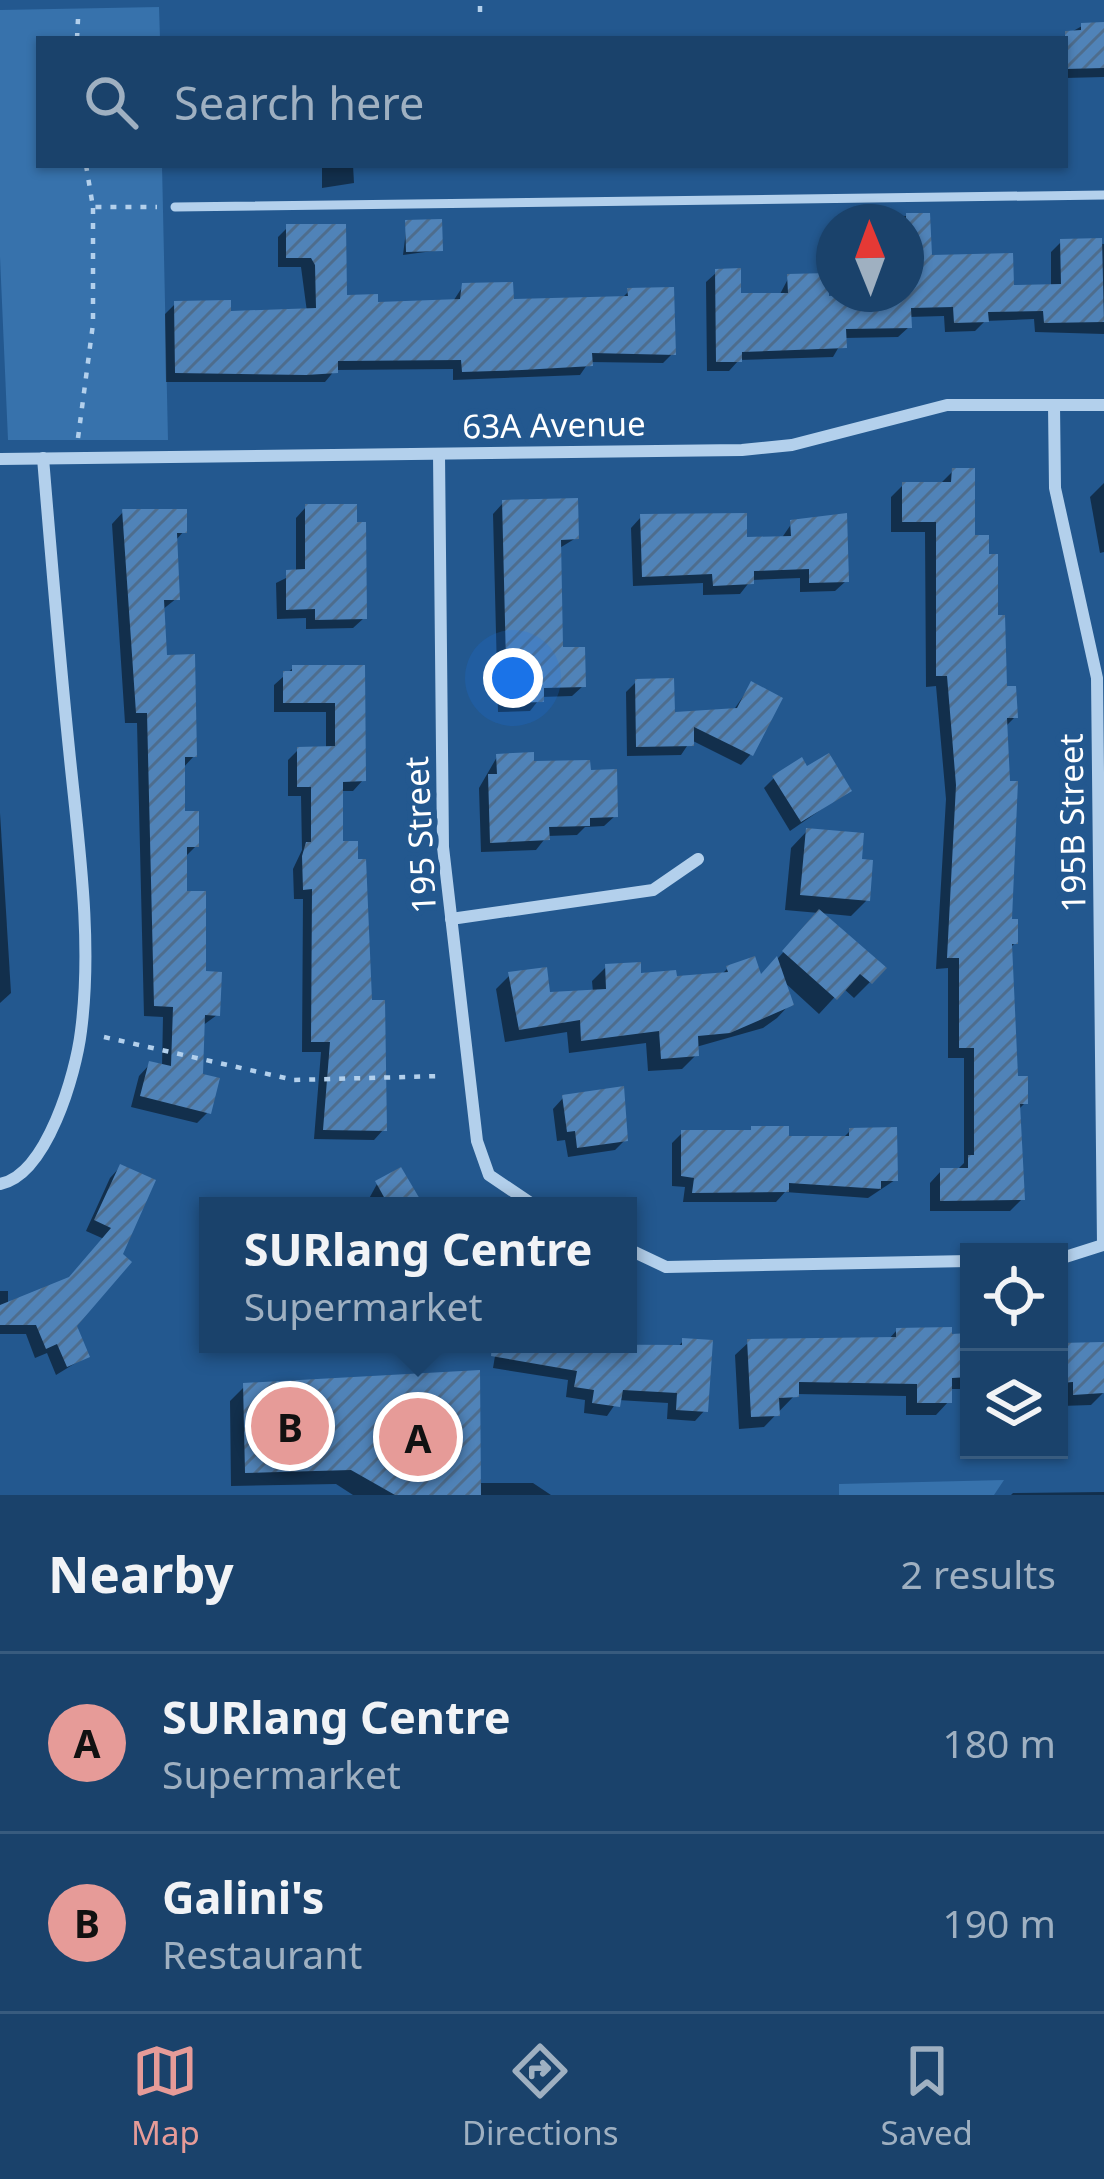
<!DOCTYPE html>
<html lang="en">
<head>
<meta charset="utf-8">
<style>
  :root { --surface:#1a426b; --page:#234971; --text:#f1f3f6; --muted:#9fb0c1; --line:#385b7e; --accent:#e69b98 }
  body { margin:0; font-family:"Noto Sans",sans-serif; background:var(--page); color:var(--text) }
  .controls { position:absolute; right:36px; bottom:36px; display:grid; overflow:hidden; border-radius:0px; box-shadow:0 3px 9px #0004 }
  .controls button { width:108px; height:108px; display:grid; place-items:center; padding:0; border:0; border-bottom:3px solid var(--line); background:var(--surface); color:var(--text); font:60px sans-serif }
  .compass { position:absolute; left:816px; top:204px; width:108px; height:108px; border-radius:50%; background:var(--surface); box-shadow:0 3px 9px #0004; rotate:359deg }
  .you { position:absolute; left:513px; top:678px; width:42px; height:42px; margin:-30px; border:9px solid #fff; border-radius:50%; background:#1a73e8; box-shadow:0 0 0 18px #1a73e833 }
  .badge { display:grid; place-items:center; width:78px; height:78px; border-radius:50%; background:var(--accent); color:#111; font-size:39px; font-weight:700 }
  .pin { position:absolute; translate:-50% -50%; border:6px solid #fff; box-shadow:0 3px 12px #0006 }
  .popup { position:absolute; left:199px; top:1197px; width:438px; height:156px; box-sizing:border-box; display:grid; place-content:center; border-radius:0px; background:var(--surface); filter:drop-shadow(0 3px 9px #0005); font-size:39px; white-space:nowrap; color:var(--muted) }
  .popup b { font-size:45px; color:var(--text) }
  .popup::after { content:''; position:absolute; left:50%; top:100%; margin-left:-24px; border:24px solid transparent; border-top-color:var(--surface) }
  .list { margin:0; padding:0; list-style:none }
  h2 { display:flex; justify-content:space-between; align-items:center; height:156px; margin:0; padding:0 48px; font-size:51px }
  h2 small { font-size:39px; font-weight:400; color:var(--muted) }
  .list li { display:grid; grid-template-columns:78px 1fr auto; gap:36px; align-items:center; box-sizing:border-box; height:180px; padding:0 48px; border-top:3px solid var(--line) }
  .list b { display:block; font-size:45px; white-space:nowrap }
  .list p { margin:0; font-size:39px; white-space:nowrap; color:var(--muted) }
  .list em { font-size:39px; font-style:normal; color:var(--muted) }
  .icon { flex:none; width:66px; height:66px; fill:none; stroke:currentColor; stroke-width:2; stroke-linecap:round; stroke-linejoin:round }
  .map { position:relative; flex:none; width:1104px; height:1495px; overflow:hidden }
  .search { position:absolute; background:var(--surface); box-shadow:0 3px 9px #0004; left:36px; right:36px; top:36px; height:132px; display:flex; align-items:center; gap:30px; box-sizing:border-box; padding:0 42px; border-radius:0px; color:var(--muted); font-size:45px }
  .sheet { height:516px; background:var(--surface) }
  nav { display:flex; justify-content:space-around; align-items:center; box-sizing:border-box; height:168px; border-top:3px solid var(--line); background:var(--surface); font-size:33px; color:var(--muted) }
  nav a { display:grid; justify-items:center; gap:6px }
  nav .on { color:var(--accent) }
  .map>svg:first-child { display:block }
  .green { fill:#3772ac }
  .shadow { fill:#0007 }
  .building { fill:url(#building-hatch) }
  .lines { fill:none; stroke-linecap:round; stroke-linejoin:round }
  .path { stroke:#b3d0ec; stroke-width:4.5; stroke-dasharray:6 9; stroke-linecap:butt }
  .service { stroke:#b3d0ec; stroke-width:9 }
  .minor { stroke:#b3d0ec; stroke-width:12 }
  .labels { text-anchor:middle; stroke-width:12; stroke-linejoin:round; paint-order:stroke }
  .street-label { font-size:33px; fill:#fff; stroke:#23588f }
</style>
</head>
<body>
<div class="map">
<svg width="1104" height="1495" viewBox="0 0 1104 1495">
  <defs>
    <pattern id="building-hatch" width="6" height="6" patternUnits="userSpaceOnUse" patternTransform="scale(3)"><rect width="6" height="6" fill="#5083b8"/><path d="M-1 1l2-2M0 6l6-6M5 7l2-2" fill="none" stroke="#4e6d8d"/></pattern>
  </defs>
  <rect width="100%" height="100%" fill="#23588f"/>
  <!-- green -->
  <g class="green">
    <polygon points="159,7 160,39 39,39 39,165 162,165 168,440 8,440 0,257 0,10"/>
    <polygon points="1004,1480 994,1495 839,1495 839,1484"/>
  </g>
  <!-- shadow -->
  <g class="shadow">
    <polygon points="1104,25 1104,77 1065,78 1065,39 1059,39 1082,26"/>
    <polygon points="322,165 353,165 354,183 322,188"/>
    <polygon points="904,216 927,216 929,259 1011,288 1051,287 1051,252 1061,242 1104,244 1104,334 1035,332 1034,319 985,321 975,331 945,332 944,316 908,317 909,327 898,337 844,338 833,357 739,360 729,371 707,371 706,282 717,272 738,296 779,296 789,277 826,299 906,294 906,222 899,222"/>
    <polygon points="407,223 440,250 403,255"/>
    <polygon points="288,227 344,298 375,305 452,303 463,286 511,303 620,300 629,291 673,353 663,363 589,362 580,375 453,380 453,369 335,370 325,382 166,382 165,314 175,304 228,315 307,312 301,267 278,267 278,237"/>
    <polygon points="953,471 995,618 1004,690 1015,717 1005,727 1009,922 1015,943 1009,949 1015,1079 1025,1103 1017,1111 1022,1199 1010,1211 930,1211 930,1183 941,1171 956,1171 964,1163 964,1058 948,1058 948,968 936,969 946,799 936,686 926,687 925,532 891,532 891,497 903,485 941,483"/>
    <polygon points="1104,483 1104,552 1100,553 1090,497"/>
    <polygon points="503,503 576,538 558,549 560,650 583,686 572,696 541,697 530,711 498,712 493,514"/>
    <polygon points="306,507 364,618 353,628 306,629 306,618 277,619 276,583 296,573 296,518"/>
    <polygon points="123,512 184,531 175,541 177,598 162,610 164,658 194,756 182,769 182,814 196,846 184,858 184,894 217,1015 202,1026 200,1076 208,1112 197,1123 131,1107 139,1076 150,1064 162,1067 163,1017 144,1016 137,723 125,723 112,524"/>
    <polygon points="641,517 745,540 781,539 792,523 846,581 835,591 800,592 800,578 751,580 740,594 703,595 703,583 633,586 631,528"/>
    <polygon points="293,668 362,668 363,780 353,791 340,791 340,844 384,1129 374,1140 314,1139 321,1052 302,1052 303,899 294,899 293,869 302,850 301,796 288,796 288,760 298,750 326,749 326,712 274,712 274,685"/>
    <polygon points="636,682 672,715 733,711 751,685 751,754 741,765 691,740 681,755 627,756 626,692"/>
    <polygon points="497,757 615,816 604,826 585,827 577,835 547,836 536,850 481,852 479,788"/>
    <polygon points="774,778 848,791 790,831 764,788"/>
    <polygon points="0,813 11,993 0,1003"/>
    <polygon points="807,831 858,862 867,900 851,916 820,913 870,982 854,998 843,988 819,1014 783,981 790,1004 777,1018 763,1028 696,1047 696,1055 682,1069 648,1071 646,1043 569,1053 567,1032 505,1042 496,989 510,975 548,995 593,992 592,981 606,967 674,979 721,975 727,969 759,979 819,913 785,910 791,848"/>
    <polygon points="563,1098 625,1140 615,1150 568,1157 565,1140 557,1141 553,1109"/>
    <polygon points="850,1131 895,1180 868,1198 785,1192 776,1202 683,1202 685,1187 672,1186 672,1143 682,1133 842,1139"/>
    <polygon points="120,1167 152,1181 74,1325 87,1356 56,1375 47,1353 35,1358 26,1334 0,1334 0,1291 8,1291 8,1305 68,1281 104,1239 86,1231 110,1178"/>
    <polygon points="377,1184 420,1206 365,1206"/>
    <polygon points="897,1330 969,1336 969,1389 949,1389 949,1401 936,1415 906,1415 906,1396 796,1394 764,1427 739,1429 735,1355 749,1342 887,1341"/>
    <polygon points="628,1338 636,1339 634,1346 677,1348 683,1341 705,1410 695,1421 667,1419 668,1403 618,1400 607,1416 584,1413 585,1400 566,1397 568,1380 493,1368 497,1344 628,1344"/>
    <polygon points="1059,1346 1104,1392 1091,1405 1061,1406"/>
    <polygon points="245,1386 478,1483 533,1483 551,1495 353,1495 336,1484 231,1486 230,1401"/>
    <polygon points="1104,1492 1104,1495 1011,1495 1013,1493"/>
  </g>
  <!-- building -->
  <g class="building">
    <polygon points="1104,22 1104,68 1065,69 1065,31 1081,30 1081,23"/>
    <polygon points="906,213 930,213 932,255 1013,253 1014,285 1061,284 1060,239 1102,238 1104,322 1044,323 1043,311 988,312 989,322 954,323 953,307 911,308 912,328 846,329 847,348 742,352 742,362 716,362 715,269 741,268 741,293 788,293 787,274 829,273 829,296 906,294"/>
    <polygon points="442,219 443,251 406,252 405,220"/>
    <polygon points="286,224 346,224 347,295 378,294 378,302 460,299 462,283 513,282 514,299 628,296 627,288 674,287 676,355 592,353 593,366 522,370 462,372 461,360 338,361 338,373 306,375 175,373 174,301 231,300 231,311 316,308 315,265 311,258 286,258"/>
    <polygon points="952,468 975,468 975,535 989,535 989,554 998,554 998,615 1005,615 1007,686 1016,686 1018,718 1007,718 1010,781 1018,781 1012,919 1018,919 1018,944 1012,944 1018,1076 1028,1076 1028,1104 1020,1104 1025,1200 940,1201 940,1168 968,1168 968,1155 974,1155 974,1048 959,1048 959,958 947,958 956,785 947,676 936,676 936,522 902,522 902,482 951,482"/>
    <polygon points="578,498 579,539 561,540 563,647 585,647 586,687 544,688 544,702 507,703 502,500"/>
    <polygon points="305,504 357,504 357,522 366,522 367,619 315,620 315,609 286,610 286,570 305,569"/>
    <polygon points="122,509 187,509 187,533 177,533 180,600 164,600 167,655 195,654 197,757 185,757 185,811 199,811 199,847 187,847 187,891 206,891 206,971 222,972 220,1016 205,1015 203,1074 220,1078 211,1114 140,1096 149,1061 171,1066 173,1007 154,1006 147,713 136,713"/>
    <polygon points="747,513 747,537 791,536 790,520 847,513 849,582 809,583 809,569 754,571 754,584 713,586 712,574 642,577 640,514"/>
    <polygon points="292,665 365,665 366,781 343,782 343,841 358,841 358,859 366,859 372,1000 385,1000 387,1131 323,1130 330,1042 311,1042 312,889 303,890 302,856 306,842 311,842 311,787 297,787 297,747 335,746 335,703 283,703 283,671 292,671"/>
    <polygon points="674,678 675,712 737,708 751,681 783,698 753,756 694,727 694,746 636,747 635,679"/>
    <polygon points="534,752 534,761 590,760 591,770 617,769 618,817 590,818 590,826 549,827 550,840 490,843 488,774 497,774 496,754"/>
    <polygon points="829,753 852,791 801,822 772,776 802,757 807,766"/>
    <polygon points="806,828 864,833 862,859 873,860 870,901 800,895"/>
    <polygon points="819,909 887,968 872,984 860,974 837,1000 782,951"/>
    <polygon points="755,956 761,974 777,956 794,1005 730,1033 698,1036 699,1056 661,1059 659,1031 581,1041 580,1020 519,1030 508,972 547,967 550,992 606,989 605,964 641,962 641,973 676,970 677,976 728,972 726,966"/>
    <polygon points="624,1086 628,1141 577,1148 575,1131 567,1132 562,1095"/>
    <polygon points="751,1126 789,1126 789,1136 849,1136 849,1128 897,1127 898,1181 881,1181 881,1189 789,1183 789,1192 692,1193 694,1178 681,1176 681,1130 751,1130"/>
    <polygon points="120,1164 156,1180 123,1254 132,1262 77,1326 90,1357 67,1367 57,1344 46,1349 36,1325 0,1325 0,1305 69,1277 111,1228 94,1220"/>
    <polygon points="401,1167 424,1206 389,1206 375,1181"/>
    <polygon points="952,1327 952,1334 969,1333 969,1377 952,1378 952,1403 917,1403 917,1384 799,1382 799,1397 779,1398 780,1416 751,1417 747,1339 896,1337 896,1328"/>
    <polygon points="682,1338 713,1340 708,1412 676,1410 677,1393 623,1390 620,1407 592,1403 594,1390 574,1387 577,1371 491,1356 492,1344 682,1345"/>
    <polygon points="1104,1342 1104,1393 1073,1395 1073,1382 1059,1383 1059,1343"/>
    <polygon points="480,1370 481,1495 395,1495 351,1470 245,1473 243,1383"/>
  </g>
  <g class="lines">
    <!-- path -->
    <g class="path">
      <polyline points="480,12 480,0"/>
      <polyline points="77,39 78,19"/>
      <polyline points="86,165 93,207 157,207"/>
      <polyline points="78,438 93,324 93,207"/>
      <polyline points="104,1037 294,1080 442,1076"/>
    </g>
    <!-- service -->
    <polyline class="service" points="175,207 1104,195"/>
    <!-- minor -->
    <g class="minor">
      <polyline points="1054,405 1055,488 1097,678 1103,1245 1059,1259"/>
      <polyline points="439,454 443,847 477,1141 489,1175 535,1206"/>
      <polyline points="0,459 742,450 792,445 947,405 1104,405"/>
      <polyline points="451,919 653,890 698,859"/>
      <path d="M0 1184C47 1175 76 1073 81 1031 93 939 78 840 69 749 59 652 51 555 43 458"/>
      <polyline points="628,1249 666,1267 969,1261"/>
    </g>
  </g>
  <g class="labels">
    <!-- street labels -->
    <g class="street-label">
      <text transform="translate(554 425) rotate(-1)" y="12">63A Avenue</text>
      <text transform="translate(1072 823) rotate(-91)" y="12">195B Street</text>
      <text transform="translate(420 835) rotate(-93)" y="12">195 Street</text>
    </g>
  </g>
</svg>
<div class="controls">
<button><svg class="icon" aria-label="locate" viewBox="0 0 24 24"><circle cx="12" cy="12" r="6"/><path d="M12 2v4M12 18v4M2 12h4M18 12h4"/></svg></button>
<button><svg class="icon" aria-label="layers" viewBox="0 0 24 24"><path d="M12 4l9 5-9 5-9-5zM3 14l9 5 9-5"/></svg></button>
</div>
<svg class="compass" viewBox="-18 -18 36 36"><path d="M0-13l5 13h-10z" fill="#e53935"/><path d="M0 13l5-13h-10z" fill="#9fb0c1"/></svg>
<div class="you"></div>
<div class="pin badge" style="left:418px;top:1437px">A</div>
<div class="popup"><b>SURlang Centre</b>Supermarket</div>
<div class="pin badge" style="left:290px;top:1426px">B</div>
<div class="search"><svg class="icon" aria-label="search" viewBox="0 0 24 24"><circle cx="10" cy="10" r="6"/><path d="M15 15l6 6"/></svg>Search here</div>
</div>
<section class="sheet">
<h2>Nearby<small>2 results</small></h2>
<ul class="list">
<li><span class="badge">A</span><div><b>SURlang Centre</b><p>Supermarket</p></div><em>180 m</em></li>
<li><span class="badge">B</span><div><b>Galini's</b><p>Restaurant</p></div><em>190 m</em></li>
</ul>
</section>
<nav>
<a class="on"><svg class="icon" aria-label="map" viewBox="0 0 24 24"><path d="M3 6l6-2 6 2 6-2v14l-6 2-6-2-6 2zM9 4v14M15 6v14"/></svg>Map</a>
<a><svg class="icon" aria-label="directions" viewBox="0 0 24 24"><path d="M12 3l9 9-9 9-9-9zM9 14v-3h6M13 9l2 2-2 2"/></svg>Directions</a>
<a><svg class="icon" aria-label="saved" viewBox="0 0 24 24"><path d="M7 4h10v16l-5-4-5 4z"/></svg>Saved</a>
</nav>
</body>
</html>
